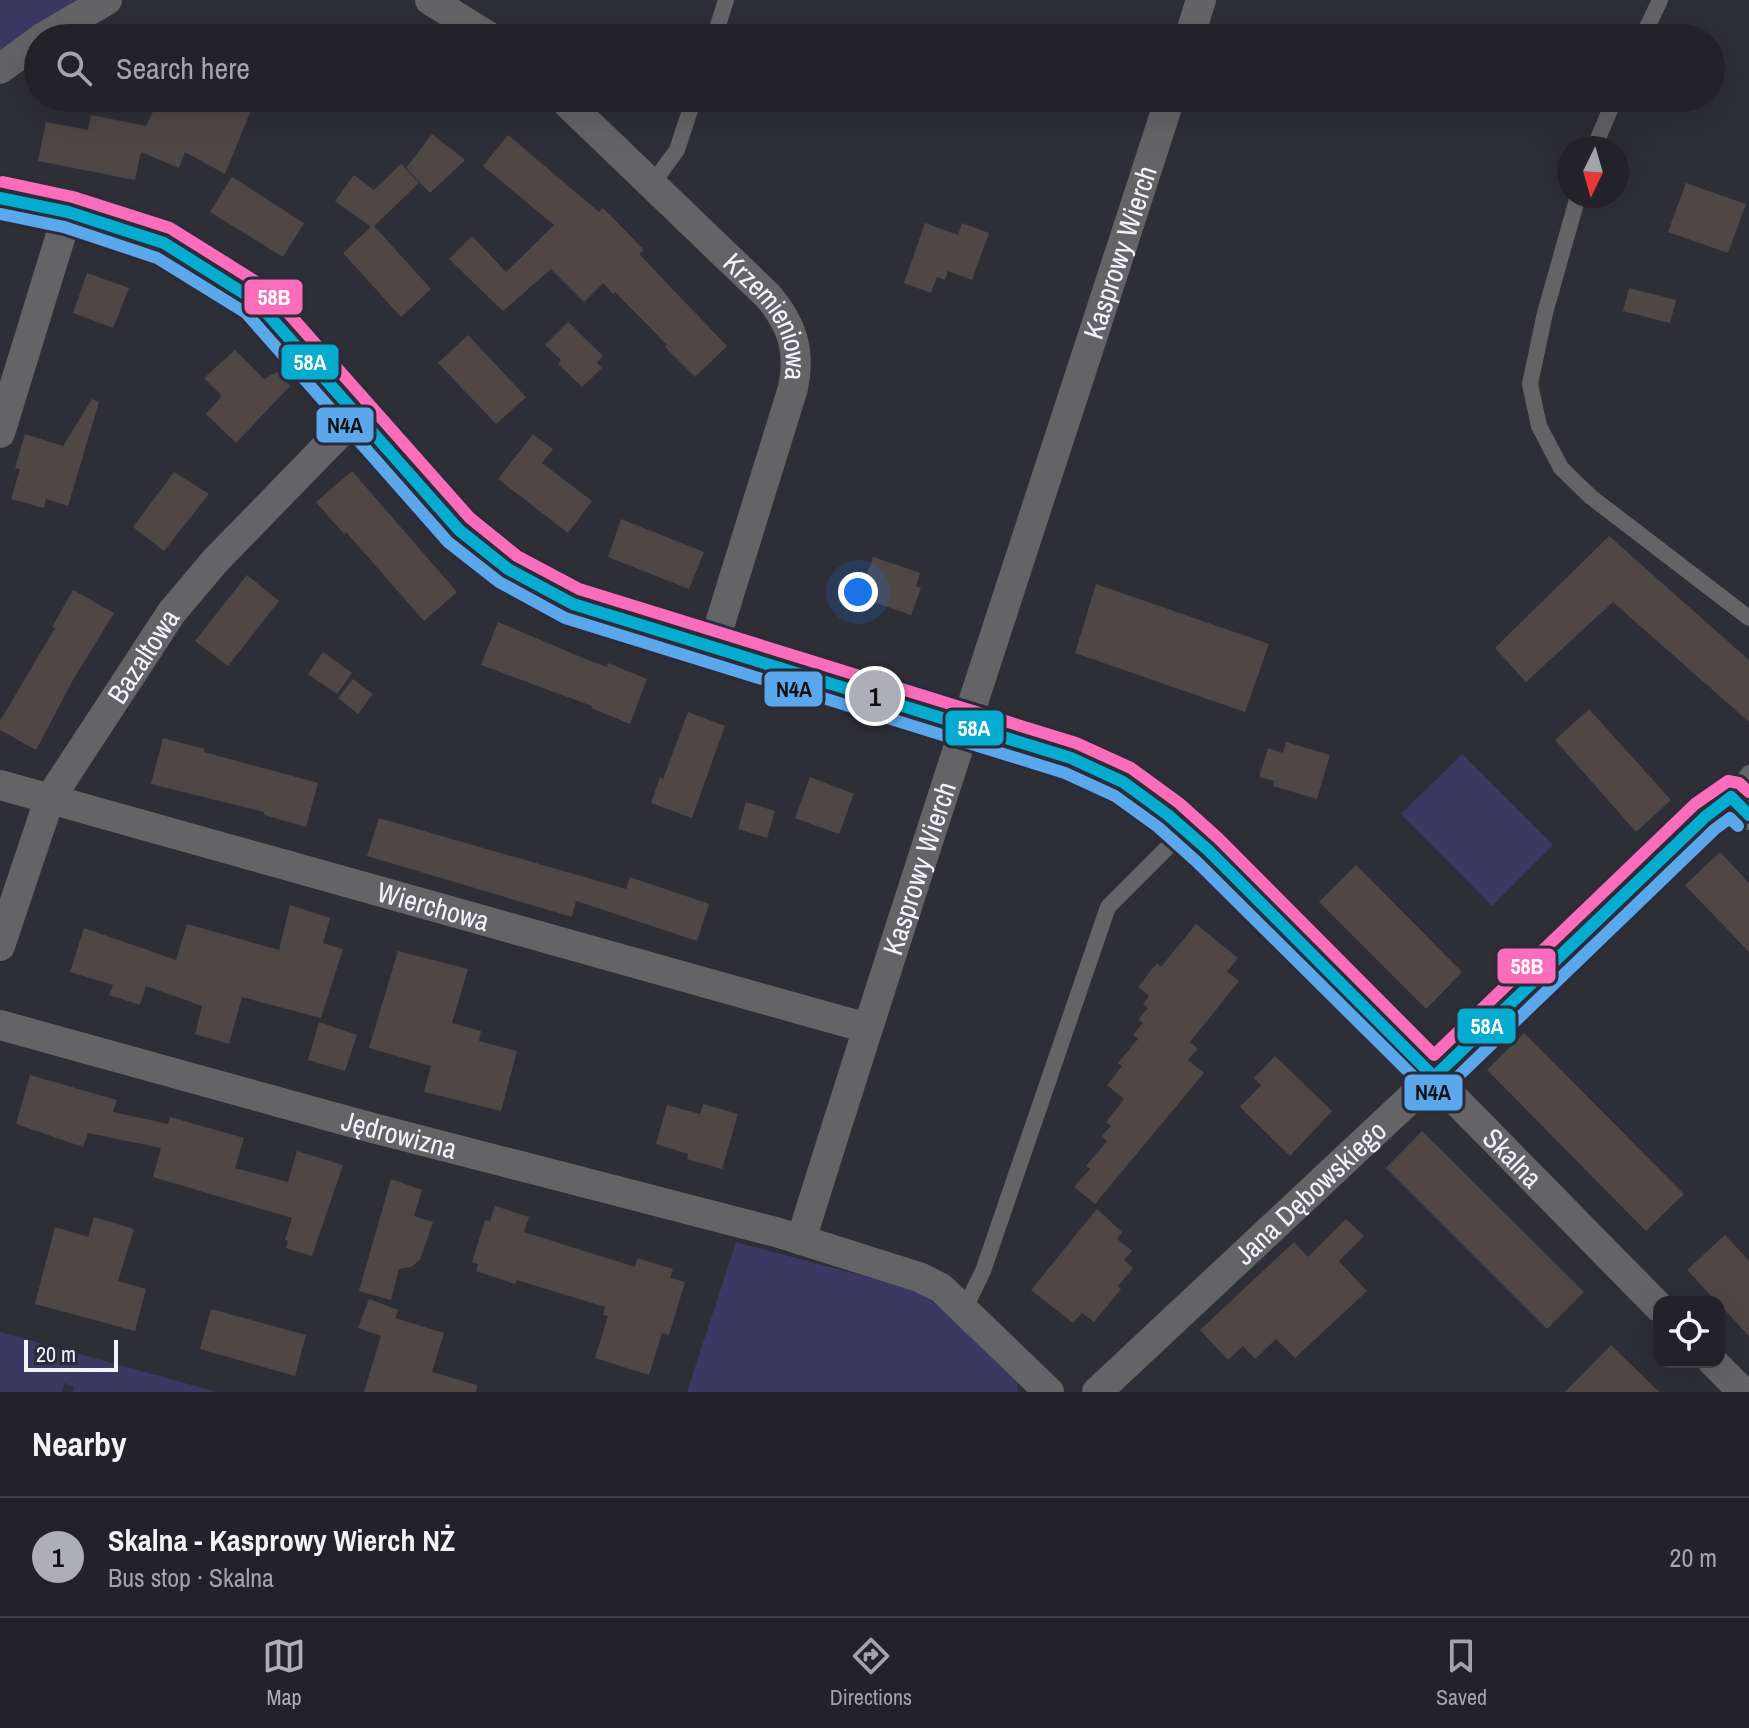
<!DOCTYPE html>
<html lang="en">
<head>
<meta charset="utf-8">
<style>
  :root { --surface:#222228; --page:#2a2a30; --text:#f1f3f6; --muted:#a2a4a8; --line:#3f3f45; --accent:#adaeb7 }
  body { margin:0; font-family:"Archivo Narrow",sans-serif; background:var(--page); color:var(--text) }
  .controls { position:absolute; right:24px; bottom:24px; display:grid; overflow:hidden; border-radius:16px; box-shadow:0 8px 32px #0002 }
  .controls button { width:72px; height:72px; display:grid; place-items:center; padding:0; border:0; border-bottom:2px solid var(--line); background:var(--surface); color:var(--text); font:40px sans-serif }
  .compass { position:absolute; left:1557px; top:136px; width:72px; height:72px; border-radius:50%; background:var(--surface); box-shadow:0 8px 32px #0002; rotate:185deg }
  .scale { position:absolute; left:24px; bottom:20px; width:94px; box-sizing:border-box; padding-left:8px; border:4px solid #f2f3fd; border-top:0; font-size:22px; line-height:28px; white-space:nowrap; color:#f2f3fd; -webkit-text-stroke:6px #2b2b3a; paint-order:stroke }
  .you { position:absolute; left:858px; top:592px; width:28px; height:28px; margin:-20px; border:6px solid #fff; border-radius:50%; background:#1a73e8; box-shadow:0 0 0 12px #1a73e833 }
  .badge { display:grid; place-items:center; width:52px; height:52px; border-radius:50%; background:var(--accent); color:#111; font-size:26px; font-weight:700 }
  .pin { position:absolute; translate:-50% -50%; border:4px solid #fff; box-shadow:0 2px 8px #0006 }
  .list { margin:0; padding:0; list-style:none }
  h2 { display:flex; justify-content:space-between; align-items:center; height:104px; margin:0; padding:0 32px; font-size:34px }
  h2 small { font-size:26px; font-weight:400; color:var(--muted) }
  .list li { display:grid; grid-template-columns:52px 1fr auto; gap:24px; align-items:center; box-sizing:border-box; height:120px; padding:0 32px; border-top:2px solid var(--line) }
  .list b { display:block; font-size:30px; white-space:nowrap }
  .list p { margin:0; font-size:26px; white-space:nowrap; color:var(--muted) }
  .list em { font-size:26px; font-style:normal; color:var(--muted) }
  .icon { flex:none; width:44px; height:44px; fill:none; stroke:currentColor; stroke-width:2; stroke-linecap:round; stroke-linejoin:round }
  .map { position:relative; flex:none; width:1749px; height:1392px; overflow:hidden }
  .search { position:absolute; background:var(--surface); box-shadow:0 8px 32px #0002; left:24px; right:24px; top:24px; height:88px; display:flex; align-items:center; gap:20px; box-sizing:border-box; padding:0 28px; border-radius:44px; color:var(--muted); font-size:30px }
  .sheet { height:224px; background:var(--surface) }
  nav { display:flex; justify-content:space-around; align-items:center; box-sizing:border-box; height:112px; border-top:2px solid var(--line); background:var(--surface); font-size:22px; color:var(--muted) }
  nav a { display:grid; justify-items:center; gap:4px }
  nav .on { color:var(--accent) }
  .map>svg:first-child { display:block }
  .green { fill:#3b3862 }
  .building { fill:#4f4746 }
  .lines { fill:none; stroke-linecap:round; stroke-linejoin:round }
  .service { stroke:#646467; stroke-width:16 }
  .minor { stroke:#646467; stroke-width:30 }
  .bus-1-casing { stroke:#2b2b3a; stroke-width:18 }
  .bus-2-casing { stroke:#2b2b3a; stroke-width:18 }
  .bus-3-casing { stroke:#2b2b3a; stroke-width:18 }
  .bus-1 { stroke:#06acd0; stroke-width:12 }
  .bus-2 { stroke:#5aa8eb; stroke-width:12 }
  .bus-3 { stroke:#fb6dba; stroke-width:12 }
  .labels { text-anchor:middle; stroke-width:8; stroke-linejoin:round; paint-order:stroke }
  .street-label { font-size:28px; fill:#f2f3fd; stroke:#2b2b3a }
  .line-badge { stroke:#2b2b3a; stroke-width:3 }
  .badge-label { font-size:22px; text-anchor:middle; font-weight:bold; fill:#fff }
  .pale-badge-label { font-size:22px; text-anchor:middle; font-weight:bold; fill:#111 }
</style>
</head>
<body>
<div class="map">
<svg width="1749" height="1392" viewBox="0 0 1749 1392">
  <rect width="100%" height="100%" fill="#2e2e36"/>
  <!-- green -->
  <g class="green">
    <polygon points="0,0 100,0 0,59"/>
    <polygon points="1462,754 1553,845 1492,906 1401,814"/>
    <polygon points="736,1242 883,1281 921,1293 946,1312 1017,1383 1018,1392 687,1392"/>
    <polygon points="0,1332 217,1392 73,1392 74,1386 64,1383 62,1392 0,1392"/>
  </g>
  <!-- building -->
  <g class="building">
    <polygon points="160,98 256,98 225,174 185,152 179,168 141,152 135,180 38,161 46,122 88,130 91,115 146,126"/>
    <polygon points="432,134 465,160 430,193 406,168"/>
    <polygon points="508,135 599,212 603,208 644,250 639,254 727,346 695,377 665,347 667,345 615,292 613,294 603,283 584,302 551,269 503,311 449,259 472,236 506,272 554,225 483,166"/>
    <polygon points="401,164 419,183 374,226 431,289 401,317 343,253 371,227 335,201 354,175 374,190"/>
    <polygon points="232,177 304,223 283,257 210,212"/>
    <polygon points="1686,183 1746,204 1728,253 1668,232"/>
    <polygon points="925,223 958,235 962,223 989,233 972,280 948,271 945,280 937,277 931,293 904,283"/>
    <polygon points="87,273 129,288 113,328 73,313"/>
    <polygon points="1629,288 1676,300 1670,323 1623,311"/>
    <polygon points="568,322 603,356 597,363 602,368 582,387 558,364 561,360 545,345"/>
    <polygon points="468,335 526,397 496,424 438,363"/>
    <polygon points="235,350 264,379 277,372 290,386 236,443 206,414 222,396 204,378"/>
    <polygon points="92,399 99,402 68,506 46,499 44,508 11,499 20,469 15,468 25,434 63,446"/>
    <polygon points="533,434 553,449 542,463 592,501 568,533 498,479"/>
    <polygon points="352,471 457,592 424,621 346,532 344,534 316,502"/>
    <polygon points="174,472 209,494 164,551 133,527"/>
    <polygon points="621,519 704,552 689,589 608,557"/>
    <polygon points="1609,536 1749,660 1749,722 1613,602 1526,682 1495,648"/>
    <polygon points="873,557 920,573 916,586 921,588 911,615 859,597"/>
    <polygon points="247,575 279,601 228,666 195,641"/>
    <polygon points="1096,584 1269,644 1245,712 1075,653"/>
    <polygon points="73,590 114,613 73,680 36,750 0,730 0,721 55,628 52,627"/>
    <polygon points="498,622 583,658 607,667 608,663 647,679 630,724 591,708 592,706 481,665"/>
    <polygon points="323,652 352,673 337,694 308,674"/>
    <polygon points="353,679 373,694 358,714 338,698"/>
    <polygon points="1589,709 1671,800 1636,832 1555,740"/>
    <polygon points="688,712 725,726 692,818 651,803 660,777 663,779"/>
    <polygon points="163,738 205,749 204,752 318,783 306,827 264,815 264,812 151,784"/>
    <polygon points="1286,742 1330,755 1317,799 1273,786 1274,781 1259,777 1268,748 1283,753"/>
    <polygon points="810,777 854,794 839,834 795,818"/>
    <polygon points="746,802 775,811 767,838 738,829"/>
    <polygon points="379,818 626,889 630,877 709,904 697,941 576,901 572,917 367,856"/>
    <polygon points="1720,852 1749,883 1749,952 1685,885"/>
    <polygon points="1356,865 1462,972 1426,1009 1319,902"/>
    <polygon points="290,905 330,918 323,943 343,949 321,1018 242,997 229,1044 195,1034 202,1006 146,986 140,1005 109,995 113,985 70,972 84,928 176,960 187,924 279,950"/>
    <polygon points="1196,924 1238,958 1227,972 1239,981 1190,1042 1198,1049 1188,1060 1204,1073 1095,1204 1074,1187 1090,1169 1086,1166 1107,1141 1102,1136 1111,1126 1106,1122 1124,1099 1107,1085 1122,1066 1118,1063 1138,1039 1133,1035 1143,1023 1138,1020 1148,1008 1143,1004 1149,996 1138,987 1157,963 1161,967"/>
    <polygon points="398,951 468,969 452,1023 481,1031 479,1041 517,1051 501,1111 424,1092 431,1066 369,1048"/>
    <polygon points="319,1022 357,1035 345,1071 308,1060"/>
    <polygon points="1524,1033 1684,1194 1646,1231 1487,1070"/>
    <polygon points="1275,1056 1332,1111 1290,1156 1240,1107 1261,1085 1254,1078"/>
    <polygon points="30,1075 117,1100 113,1112 168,1124 170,1117 244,1138 235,1168 288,1182 297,1151 343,1165 312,1256 286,1248 288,1241 285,1240 292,1218 153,1177 161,1148 88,1133 83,1147 16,1124"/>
    <polygon points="703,1104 738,1114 722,1169 687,1159 688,1154 656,1144 667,1105 700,1114"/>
    <polygon points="1422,1131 1584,1292 1547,1329 1386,1168"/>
    <polygon points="391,1179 422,1190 414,1216 433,1222 420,1260 411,1267 399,1269 391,1300 359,1291"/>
    <polygon points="495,1206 529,1217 524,1232 635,1267 637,1258 673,1269 670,1278 685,1282 669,1335 662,1333 649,1375 595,1358 608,1316 603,1315 605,1307 517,1280 515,1284 476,1271 478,1264 472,1262 485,1220 490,1221"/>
    <polygon points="1097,1209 1122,1232 1117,1239 1132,1251 1124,1260 1133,1268 1118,1286 1121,1289 1094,1322 1082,1313 1073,1323 1031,1290"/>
    <polygon points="94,1217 134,1229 118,1281 146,1289 135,1331 35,1304 55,1227 88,1237"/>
    <polygon points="1346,1219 1364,1236 1339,1261 1367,1291 1295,1358 1276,1339 1255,1359 1243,1346 1228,1360 1200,1330 1294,1242 1308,1257"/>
    <polygon points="1725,1235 1749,1261 1749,1336 1687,1270"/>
    <polygon points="369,1299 398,1310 395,1318 444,1333 432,1372 477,1385 476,1392 364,1392 381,1336 358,1328"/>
    <polygon points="211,1309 306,1335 295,1376 200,1349"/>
    <polygon points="1611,1345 1659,1392 1565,1392"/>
  </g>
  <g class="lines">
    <!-- service -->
    <g class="service">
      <polyline points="714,38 726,0"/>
      <polyline points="1642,38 1660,0"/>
      <polyline points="1594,148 1615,98"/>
      <polyline points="652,184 677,150 694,98"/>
      <polyline points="1578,196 1545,313 1530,384 1539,426 1561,468 1591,497 1749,618"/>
      <polyline points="1731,797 1749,773"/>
      <polyline points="964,1310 983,1271 1108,907 1185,830"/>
    </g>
    <!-- minor -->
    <g class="minor">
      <polyline points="430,0 491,38"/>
      <polyline points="42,38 107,0"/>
      <polyline points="1189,38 1201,0"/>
      <polyline points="0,69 38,41"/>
      <path id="s1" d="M562 98 768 296C792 324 801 351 793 388L713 646"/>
      <path id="s2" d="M0 198 68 212 164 243 256 301 459 530 508 569 573 604 1071 758 1123 782 1168 815 1219 859 1659 1307"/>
      <polyline points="0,433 68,212"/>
      <path id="s3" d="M0 785 867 1028"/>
      <path id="s4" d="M0 946 49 800 172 612 215 561 358 414"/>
      <path id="s5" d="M0 1025 369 1127 776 1232 919 1277 941 1288 1049 1392"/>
      <path id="s6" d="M801 1240C920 858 1047 479 1170 98"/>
      <polyline points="1713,1362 1743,1392"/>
      <path id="s7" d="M1097 1392 1412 1097 1705 817 1731 797 1749 815"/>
    </g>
    <defs>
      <polyline id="bus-1" points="0,198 68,212 164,243 256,301 459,530 508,569 573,604 1071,758 1123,782 1168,815 1208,850 1434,1077 1705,817 1731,797 1749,815"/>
      <polyline id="bus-2" points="0,214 64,227 157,258 246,313 448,542 499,582 565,618 1065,773 1115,796 1158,827 1197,862 1429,1092 1437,1093 1445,1089 1715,829 1730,818 1738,826"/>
      <polyline id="bus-3" points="3,182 73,197 170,228 266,288 470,518 517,556 579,589 1076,743 1131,768 1179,803 1219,839 1434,1055 1695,804 1728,781 1739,783 1749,792"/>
    </defs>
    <!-- bus-1 casing -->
    <use href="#bus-1" class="bus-1-casing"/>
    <!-- bus-2 casing -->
    <use href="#bus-2" class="bus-2-casing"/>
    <!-- bus-3 casing -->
    <use href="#bus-3" class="bus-3-casing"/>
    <!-- bus-1 -->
    <use href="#bus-1" class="bus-1"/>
    <!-- bus-2 -->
    <use href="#bus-2" class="bus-2"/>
    <!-- bus-3 -->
    <use href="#bus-3" class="bus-3"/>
  </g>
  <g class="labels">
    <!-- street labels -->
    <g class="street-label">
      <text dy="10" stroke="none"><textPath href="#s6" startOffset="1038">Kasprowy Wierch</textPath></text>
      <text dy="10" stroke="none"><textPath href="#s1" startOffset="304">Krzemieniowa</textPath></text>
      <text dy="10" stroke="none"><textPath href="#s4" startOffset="326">Bazaltowa</textPath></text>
      <text dy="10" stroke="none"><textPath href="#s6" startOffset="390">Kasprowy Wierch</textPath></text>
      <text dy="10" stroke="none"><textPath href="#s3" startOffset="450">Wierchowa</textPath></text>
      <text dy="10" stroke="none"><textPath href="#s5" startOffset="414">Jędrowizna</textPath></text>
      <text dy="10" stroke="none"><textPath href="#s2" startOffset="1842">Skalna</textPath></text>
      <text dy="10" stroke="none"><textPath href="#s7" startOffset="292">Jana Dębowskiego</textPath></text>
    </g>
  </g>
  <g class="line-badge">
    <rect x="243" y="278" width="61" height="38" rx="8" fill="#fb6dba"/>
    <rect x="280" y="343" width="60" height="38" rx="8" fill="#06acd0"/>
    <rect x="315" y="406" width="60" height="38" rx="8" fill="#5aa8eb"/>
    <rect x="763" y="670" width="61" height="38" rx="8" fill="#5aa8eb"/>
    <rect x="944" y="709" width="61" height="38" rx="8" fill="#06acd0"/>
    <rect x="1496" y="947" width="61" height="38" rx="8" fill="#fb6dba"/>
    <rect x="1456" y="1007" width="61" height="38" rx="8" fill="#06acd0"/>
    <rect x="1403" y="1073" width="61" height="39" rx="8" fill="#5aa8eb"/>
  </g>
  <g class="badge-label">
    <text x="274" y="305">58B</text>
    <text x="310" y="370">58A</text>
    <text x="974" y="736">58A</text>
    <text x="1527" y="974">58B</text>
    <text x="1487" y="1034">58A</text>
  </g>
  <g class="pale-badge-label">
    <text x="345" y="433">N4A</text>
    <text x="794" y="697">N4A</text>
    <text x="1433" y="1100">N4A</text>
  </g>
</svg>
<div class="controls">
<button><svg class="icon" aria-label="locate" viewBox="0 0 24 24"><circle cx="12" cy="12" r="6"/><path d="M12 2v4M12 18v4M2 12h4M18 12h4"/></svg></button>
</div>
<svg class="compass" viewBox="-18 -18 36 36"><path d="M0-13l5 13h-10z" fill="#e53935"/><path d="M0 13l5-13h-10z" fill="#a2a4a8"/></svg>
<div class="scale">20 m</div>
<div class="you"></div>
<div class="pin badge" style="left:875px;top:696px">1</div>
<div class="search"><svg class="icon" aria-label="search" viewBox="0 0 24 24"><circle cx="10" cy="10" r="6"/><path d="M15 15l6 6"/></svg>Search here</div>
</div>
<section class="sheet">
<h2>Nearby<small></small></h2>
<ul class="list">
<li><span class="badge">1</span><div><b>Skalna - Kasprowy Wierch NŻ</b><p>Bus stop · Skalna</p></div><em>20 m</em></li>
</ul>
</section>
<nav>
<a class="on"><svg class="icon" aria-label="map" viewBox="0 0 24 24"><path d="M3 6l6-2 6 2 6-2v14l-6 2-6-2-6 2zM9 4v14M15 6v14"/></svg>Map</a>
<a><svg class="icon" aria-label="directions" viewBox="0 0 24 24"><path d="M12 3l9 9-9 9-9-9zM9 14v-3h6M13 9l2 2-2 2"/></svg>Directions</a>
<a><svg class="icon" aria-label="saved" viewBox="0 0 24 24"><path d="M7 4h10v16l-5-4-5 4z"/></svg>Saved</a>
</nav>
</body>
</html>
